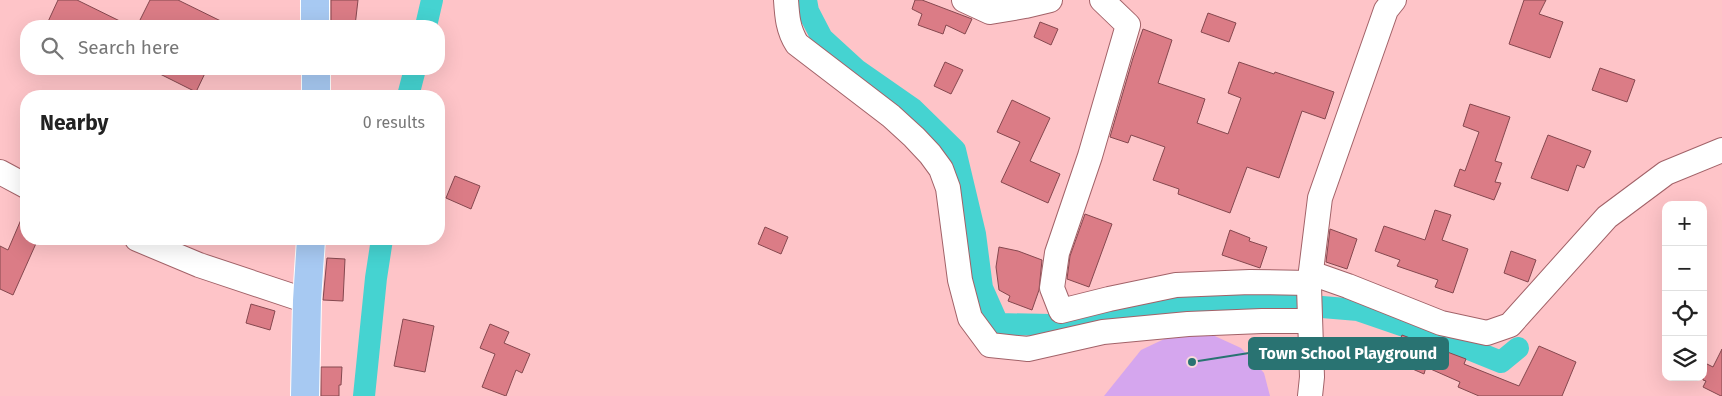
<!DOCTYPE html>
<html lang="en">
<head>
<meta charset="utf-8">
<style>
  :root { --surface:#fff; --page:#f2f2f2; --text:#222; --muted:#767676; --line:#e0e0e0 }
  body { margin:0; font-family:"Fira Sans",sans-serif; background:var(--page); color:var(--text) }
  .controls { position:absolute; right:15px; bottom:15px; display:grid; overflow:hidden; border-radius:10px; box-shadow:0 5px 20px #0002 }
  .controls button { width:45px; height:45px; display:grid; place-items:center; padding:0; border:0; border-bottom:1px solid var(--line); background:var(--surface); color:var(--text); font:25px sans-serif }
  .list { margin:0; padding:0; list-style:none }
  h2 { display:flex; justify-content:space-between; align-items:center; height:65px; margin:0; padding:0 20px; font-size:21px }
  h2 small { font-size:16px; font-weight:400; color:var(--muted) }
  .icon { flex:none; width:28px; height:28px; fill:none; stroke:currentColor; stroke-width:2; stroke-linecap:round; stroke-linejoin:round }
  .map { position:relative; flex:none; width:1722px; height:396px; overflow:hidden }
  .search { position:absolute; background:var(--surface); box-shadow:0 5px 20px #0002; left:20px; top:20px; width:425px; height:55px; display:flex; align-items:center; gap:12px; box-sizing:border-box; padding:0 18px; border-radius:20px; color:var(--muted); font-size:19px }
  .panel { position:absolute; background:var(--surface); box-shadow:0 5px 20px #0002; left:20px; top:90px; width:425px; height:155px; border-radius:20px }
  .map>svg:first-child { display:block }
  .green { fill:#d5a6ee }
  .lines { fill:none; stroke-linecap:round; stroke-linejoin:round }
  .canal { stroke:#45d3d1; stroke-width:22 }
  .building { fill:#db7c86; stroke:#85484f }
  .minor-casing { stroke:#a26268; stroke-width:26 }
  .primary-casing { stroke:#fff; stroke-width:30 }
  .minor { stroke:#fff; stroke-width:24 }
  .primary { stroke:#a7c9f2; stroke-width:28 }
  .leader { fill:none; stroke:#297372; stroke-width:2 }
  .callout-dot { fill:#297372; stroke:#f8dadb; stroke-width:2 }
  .callout { fill:#297372; stroke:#297372; stroke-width:2 }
  .callout-label { font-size:16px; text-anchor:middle; font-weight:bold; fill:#fff }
</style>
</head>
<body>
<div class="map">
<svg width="1722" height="396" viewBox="0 0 1722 396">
  <rect width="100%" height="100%" fill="#fec4c8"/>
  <!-- green -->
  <polygon class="green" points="1206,332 1241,348 1264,373 1270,396 1104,396 1141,350 1177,333"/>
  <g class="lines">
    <!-- canal -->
    <g class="canal">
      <polyline points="806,0 808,11 822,38 857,70 913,109 955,150 975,234 982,288 998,324 1051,325 1141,308 1274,303 1358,310 1454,343 1501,362 1518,348"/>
      <polyline points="426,26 432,0"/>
      <polyline points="408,96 415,69"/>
      <polyline points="364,396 376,278 382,239"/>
    </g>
  </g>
  <!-- building -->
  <g class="building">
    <polygon points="58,0 77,0 130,26 46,26"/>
    <polygon points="150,0 178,0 231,26 137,26"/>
    <polygon points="331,0 358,0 355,26 331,25"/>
    <polygon points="915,0 922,0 972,19 965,34 946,25 943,34 918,25 922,14 912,9"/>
    <polygon points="1524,0 1546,0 1539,14 1563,22 1550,58 1509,44"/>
    <polygon points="1208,13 1236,23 1229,42 1201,32"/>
    <polygon points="1040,22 1058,29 1051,45 1034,37"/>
    <polygon points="1143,29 1172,40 1158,83 1205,99 1197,123 1228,134 1241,98 1228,93 1239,62 1274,74 1275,72 1334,92 1325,119 1302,111 1279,178 1247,167 1230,213 1178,194 1179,189 1153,180 1165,147 1131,135 1128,143 1110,137 1133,58"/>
    <polygon points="945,62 963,70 951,94 934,86"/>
    <polygon points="1600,68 1635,80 1627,102 1592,90"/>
    <polygon points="150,69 207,69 196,92"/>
    <polygon points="1012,100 1050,118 1030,161 1060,174 1048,203 1001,182 1020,142 997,132"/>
    <polygon points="1470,104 1510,117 1495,161 1502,163 1495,182 1501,183 1494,200 1454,186 1460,169 1465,171 1479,132 1463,126"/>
    <polygon points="1548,135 1591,151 1584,168 1577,165 1568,191 1531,178"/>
    <polygon points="455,176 480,186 471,209 446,198"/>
    <polygon points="26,208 26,239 38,239 13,295 0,289 0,246 8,250"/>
    <polygon points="1435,210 1451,215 1442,240 1468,249 1453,293 1435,287 1438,280 1397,266 1400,260 1375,251 1384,226 1425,240"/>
    <polygon points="1085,214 1112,224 1089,287 1067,279 1070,256"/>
    <polygon points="765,227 788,237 781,254 758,244"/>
    <polygon points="1330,229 1357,239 1347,269 1326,262"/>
    <polygon points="1230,230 1250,238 1249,241 1267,247 1260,268 1222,255"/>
    <polygon points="999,247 1018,251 1042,260 1039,290 1032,310 1008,301 1010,296 999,290 996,267"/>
    <polygon points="1511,251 1536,260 1528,282 1504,273"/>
    <polygon points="327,258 345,259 343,301 323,300"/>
    <polygon points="251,304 275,311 270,330 246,323"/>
    <polygon points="403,319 434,326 425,372 394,366"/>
    <polygon points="490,324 509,332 504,343 530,354 522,373 516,370 506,396 482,387 495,354 480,348"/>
    <polygon points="1402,335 1466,359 1464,364 1519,386 1539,346 1576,362 1562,396 1479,396 1458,387 1460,382 1426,367 1424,374 1392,360"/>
    <polygon points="1722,349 1722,396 1721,396 1703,387 1706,381 1703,380 1703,362 1713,367"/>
    <polygon points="321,367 342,367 341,385 339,385 339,396 321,396"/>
  </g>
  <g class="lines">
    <defs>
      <g id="minor">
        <path d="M786 0C787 16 788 30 797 44L891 116 914 137 930 154 941 169 948 188 960 280 970 318 990 345 1028 349 1103 332 1188 324 1262 321H1310"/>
        <polyline points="964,0 990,12 1025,6 1050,0"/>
        <polyline points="1102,0 1128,25 1090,156 1057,253 1052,288 1061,311 1109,299 1176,285 1250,282 1310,283"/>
        <polyline points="0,172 26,186"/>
        <polyline points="137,239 199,265 307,301"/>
        <polyline points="1311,273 1348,286 1441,323 1487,333 1510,325 1607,217 1666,173 1722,150"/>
        <polyline points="1310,396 1312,377 1309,287 1320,198 1386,10 1394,0"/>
      </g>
      <g id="primary">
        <polyline points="315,0 315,26"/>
        <polyline points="316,69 316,96"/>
        <polyline points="305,396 307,301 311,239"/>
      </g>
    </defs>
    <!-- minor casing -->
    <use href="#minor" class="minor-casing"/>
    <!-- primary casing -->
    <use href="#primary" class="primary-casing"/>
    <!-- minor -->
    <use href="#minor" class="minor"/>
    <!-- primary -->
    <use href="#primary" class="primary"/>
  </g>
  <!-- callouts -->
  <path class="leader" d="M1192 362L1249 353"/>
  <circle class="callout-dot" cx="1192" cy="362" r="5"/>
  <rect class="callout" x="1249" y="338" width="199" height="31" rx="5"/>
  <g class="callout-label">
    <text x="1348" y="359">Town School Playground</text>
  </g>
</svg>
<div class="controls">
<button>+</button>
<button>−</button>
<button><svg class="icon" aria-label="locate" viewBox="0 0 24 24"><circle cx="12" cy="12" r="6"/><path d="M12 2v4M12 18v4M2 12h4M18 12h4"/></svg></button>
<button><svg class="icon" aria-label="layers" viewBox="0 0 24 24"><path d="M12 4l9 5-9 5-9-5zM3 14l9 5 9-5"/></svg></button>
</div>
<div class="search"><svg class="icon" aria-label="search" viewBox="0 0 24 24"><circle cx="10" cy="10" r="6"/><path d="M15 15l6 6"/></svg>Search here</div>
<section class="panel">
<h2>Nearby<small>0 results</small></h2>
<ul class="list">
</ul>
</section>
</div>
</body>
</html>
